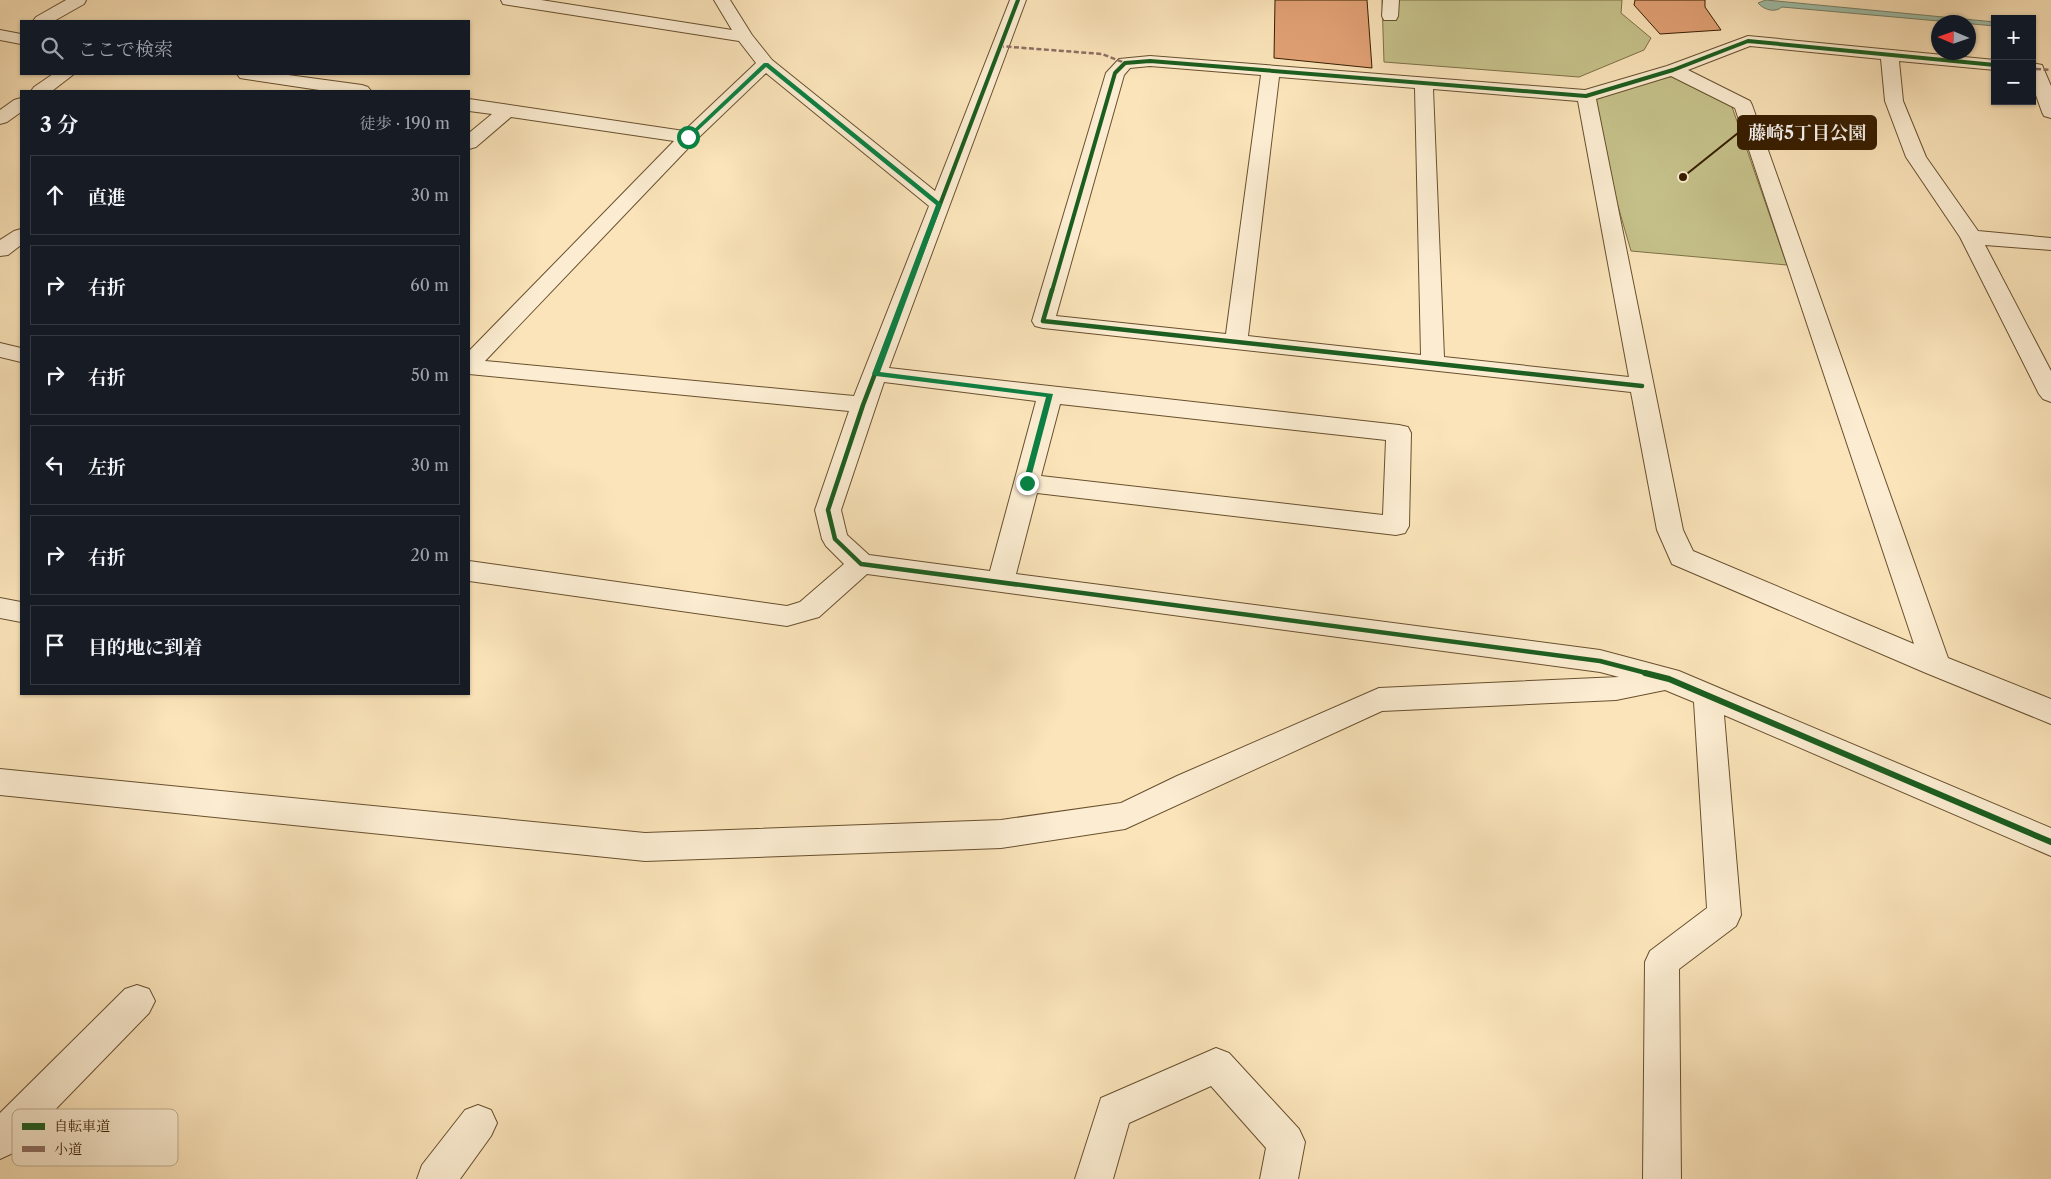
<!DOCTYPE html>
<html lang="ja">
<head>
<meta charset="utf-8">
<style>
  :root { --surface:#171b24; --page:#242831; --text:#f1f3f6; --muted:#9ea1a6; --line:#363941 }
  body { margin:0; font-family:"Libre Caslon Text","Noto Serif JP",serif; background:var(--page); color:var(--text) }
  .controls { position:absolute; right:15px; top:15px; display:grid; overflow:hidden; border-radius:0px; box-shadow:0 1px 4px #0004 }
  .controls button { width:45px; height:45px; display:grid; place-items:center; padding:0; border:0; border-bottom:1px solid var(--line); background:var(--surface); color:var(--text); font:25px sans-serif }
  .compass { position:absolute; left:1931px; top:15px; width:45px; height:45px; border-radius:50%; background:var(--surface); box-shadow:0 1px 4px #0004; rotate:272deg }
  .stop { position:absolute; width:15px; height:15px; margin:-11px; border:4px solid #0b8043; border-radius:50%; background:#fff }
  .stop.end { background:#0b8043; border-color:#fff; box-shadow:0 1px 5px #0008 }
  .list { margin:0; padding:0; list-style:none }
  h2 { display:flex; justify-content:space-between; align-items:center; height:65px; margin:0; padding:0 20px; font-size:21px }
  h2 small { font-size:16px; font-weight:400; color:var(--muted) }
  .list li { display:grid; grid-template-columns:32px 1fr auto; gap:15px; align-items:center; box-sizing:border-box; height:80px; margin:0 10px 10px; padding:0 10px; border:1px solid var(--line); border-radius:0px }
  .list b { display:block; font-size:19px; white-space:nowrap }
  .list em { font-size:16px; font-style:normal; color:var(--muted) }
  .icon { flex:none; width:28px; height:28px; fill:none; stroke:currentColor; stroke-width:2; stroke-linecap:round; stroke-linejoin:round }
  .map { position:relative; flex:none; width:2051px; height:1179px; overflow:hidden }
  .search { position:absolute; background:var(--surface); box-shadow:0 1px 4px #0004; left:20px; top:20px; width:450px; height:55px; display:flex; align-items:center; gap:12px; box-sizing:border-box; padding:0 18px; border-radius:0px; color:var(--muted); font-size:19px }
  .panel { position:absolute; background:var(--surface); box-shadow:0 1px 4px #0004; left:20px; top:90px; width:450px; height:605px; border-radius:0px }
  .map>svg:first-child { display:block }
  .green { fill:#c6c28b; stroke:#7e7046 }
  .water { fill:#a0bfaa; stroke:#767f66 }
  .building { fill:#e2a276; stroke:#371e00 }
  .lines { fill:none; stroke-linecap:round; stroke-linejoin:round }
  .minor-casing { stroke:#68502e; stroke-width:2 }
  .minor { fill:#fcedd2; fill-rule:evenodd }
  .quiet { stroke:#8d6e63; stroke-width:2.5; stroke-dasharray:5 2.5; stroke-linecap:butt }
  .cycleway-far2-casing { stroke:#fcedd2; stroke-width:5.5 }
  .cycleway-far1-casing { stroke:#fcedd2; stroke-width:8 }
  .cycleway-casing { stroke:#fcedd2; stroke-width:9 }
  .cycleway-far2 { stroke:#1b5e20; stroke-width:4 }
  .cycleway-far1 { stroke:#1b5e20; stroke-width:4.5 }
  .cycleway { stroke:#1b5e20; stroke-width:6 }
  .route { fill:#0b8043 }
  .key { fill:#fcedd2; stroke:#c1af93; stroke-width:1 }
  .key-label { font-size:14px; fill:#371e00 }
  .leader { fill:none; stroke:#371e00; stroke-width:2 }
  .callout-dot { fill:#371e00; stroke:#fcedd2; stroke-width:2 }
  .callout { fill:#371e00; stroke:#371e00; stroke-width:2 }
  .callout-label { font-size:18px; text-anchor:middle; font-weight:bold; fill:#fff }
</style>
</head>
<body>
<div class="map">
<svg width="2051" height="1179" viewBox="0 0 2051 1179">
  <rect width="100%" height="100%" fill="#fbe4ba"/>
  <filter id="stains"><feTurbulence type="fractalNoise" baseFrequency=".004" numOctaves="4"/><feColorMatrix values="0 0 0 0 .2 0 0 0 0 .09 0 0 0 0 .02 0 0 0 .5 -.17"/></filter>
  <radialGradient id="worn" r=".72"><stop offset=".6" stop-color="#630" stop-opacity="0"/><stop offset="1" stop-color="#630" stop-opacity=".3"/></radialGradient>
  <!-- green -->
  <g class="green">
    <polygon points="1382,0 1622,0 1621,13 1651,38 1644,50 1579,77 1384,62"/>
    <polygon points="1674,76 1731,104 1787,265 1631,251 1586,96"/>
  </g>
  <!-- water -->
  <path class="water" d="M1766 0 1995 22V26L1782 7C1775 13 1764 10 1758 3Z"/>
  <!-- building -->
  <g class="building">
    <polygon points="1275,0 1367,0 1372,68 1274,58"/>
    <polygon points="1635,0 1705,0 1705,7 1721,30 1660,34 1634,5"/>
  </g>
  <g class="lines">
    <defs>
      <g id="minor">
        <polygon points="66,0 86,0 84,4 54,21 33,21 36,17"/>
        <path d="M501 0H541L732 30 714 0H730L752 35 772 60 935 191 1010 0H1026L889 368 1399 425 1408 427 1411 433 1409 526 1405 533 1396 535 1037 493 1016 574 1600 650 1679 671 2051 828V856L1724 715 1741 915 1736 926 1679 969 1681 1179H1643L1645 962 1650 951 1707 908 1694 702 1665 690 1616 700 1382 711 1125 829 1001 848 645 861 0 795V769L645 833 1001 820 1121 803 1177 776 1379 688 1619 677 1600 672 867 574 819 617 787 626 469 581V561L787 606 800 602 844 564 826 546 822 539 815 510 849 411 469 374V351L674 141 511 117 476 147 469 149V133L492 114 469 111V99L684 131 756 63 739 41 509 5 503 4ZM766 73 929 206 854 396 485 361 695 141ZM884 382 1036 401 990 571 869 555 847 535 841 510ZM1060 404 1386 440 1383 515 1041 476Z"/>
        <polygon points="1383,0 1399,0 1398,16 1396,20 1384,20 1382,16"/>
        <polygon points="0,30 21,34 21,44 0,40"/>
        <path d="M1748 36 1995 60V70L1899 61 1903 101 1926 157 1978 231 2051 238V250L1985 245 2051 371V402L2043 399 2039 394 1960 237 1906 157 1885 101 1881 59 1750 46 1688 70 1750 101 1752 105 1948 658 2051 699V724L1926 673 1672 564 1657 530 1631 392 1043 328 1035 326 1032 321 1106 73 1119 59 1150 56 1585 90 1667 66ZM1150 66 1261 75 1226 334 1056 316 1124 75 1130 68ZM1671 76 1735 108 1914 644 1693 551 1683 530 1596 99ZM1279 77 1415 88 1421 355 1248 336ZM1433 89 1578 101 1629 377 1444 357Z"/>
        <polygon points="2032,63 2042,65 2051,86 2051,118 2044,116 2042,112 2032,84"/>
        <polygon points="53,74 74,74 52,91 31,91 34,87"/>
        <polygon points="237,74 281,74 362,85 368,87 371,91 326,91 246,79 240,78"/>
        <polygon points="21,98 21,112 7,122 0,124 0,110 14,100"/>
        <polygon points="21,229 21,245 8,255 0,256 0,240 14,231"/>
        <polygon points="0,343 21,348 21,362 0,357"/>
        <polygon points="0,598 21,602 21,622 0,618"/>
        <polygon points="137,985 149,989 155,1001 149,1013 13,1153 0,1159 0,1113 125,989"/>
        <polygon points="1216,1048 1229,1053 1299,1129 1305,1142 1298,1179 1260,1179 1266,1148 1211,1086 1129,1123 1113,1179 1075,1179 1101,1098"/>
        <polygon points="478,1105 491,1110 497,1123 491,1136 460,1179 417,1179 422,1165 465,1110"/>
      </g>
    </defs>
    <!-- minor casing -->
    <use href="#minor" class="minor-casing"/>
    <!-- minor -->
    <use href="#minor" class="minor"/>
    <!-- quiet -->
    <g class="quiet">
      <polyline points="999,46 1102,54 1125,63"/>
      <polyline points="2036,69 2051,70"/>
    </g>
    <defs>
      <g id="cycleway-far2">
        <polyline points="907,291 1018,0"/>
        <polyline points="1052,291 1115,73 1125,63 1150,61 1586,96 1673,70 1748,41 1995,65"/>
      </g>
      <g id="cycleway-far1">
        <polyline points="907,290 863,405 828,510 835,539 861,564 1600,661 1650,674"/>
        <polyline points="1052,290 1043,321 1642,386"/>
      </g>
      <polyline id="cycleway" points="1645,673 1669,679 2051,842"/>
    </defs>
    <!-- cycleway-far2 casing -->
    <use href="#cycleway-far2" class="cycleway-far2-casing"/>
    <!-- cycleway-far1 casing -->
    <use href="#cycleway-far1" class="cycleway-far1-casing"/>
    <!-- cycleway casing -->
    <use href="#cycleway" class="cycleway-casing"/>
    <!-- cycleway-far2 -->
    <use href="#cycleway-far2" class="cycleway-far2"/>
    <!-- cycleway-far1 -->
    <use href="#cycleway-far1" class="cycleway-far1"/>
    <!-- cycleway -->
    <use href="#cycleway" class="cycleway"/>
  </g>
  <!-- route -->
  <polygon class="route" points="764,63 768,63 942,204 880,372 1053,394 1029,485 1023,483 1046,397 876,376 872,374 936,205 766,67 690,138 686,137"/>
  <!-- legend -->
  <rect x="12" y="1109" width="166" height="57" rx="8" class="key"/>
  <rect x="22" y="1123" width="23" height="7" fill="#1b5e20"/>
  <rect x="22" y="1146" width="23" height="6" fill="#8d6e63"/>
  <g class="key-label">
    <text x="54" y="1131">自転車道</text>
    <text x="54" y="1154">小道</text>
  </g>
  <!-- callouts -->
  <path class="leader" d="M1683 177L1738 133"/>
  <circle class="callout-dot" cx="1683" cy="177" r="5"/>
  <rect class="callout" x="1738" y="116" width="138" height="33" rx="5"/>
  <g class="callout-label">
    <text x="1807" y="139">藤崎5丁目公園</text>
  </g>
  <rect width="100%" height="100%" filter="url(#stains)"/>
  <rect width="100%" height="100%" fill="url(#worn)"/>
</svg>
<div class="controls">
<button>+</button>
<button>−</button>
</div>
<svg class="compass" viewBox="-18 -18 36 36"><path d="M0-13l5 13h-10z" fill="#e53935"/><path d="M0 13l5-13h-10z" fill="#9ea1a6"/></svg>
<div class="stop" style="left:688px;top:137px"></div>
<div class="stop end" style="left:1027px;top:483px"></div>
<div class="search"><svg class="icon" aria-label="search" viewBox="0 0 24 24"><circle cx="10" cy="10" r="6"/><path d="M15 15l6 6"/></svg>ここで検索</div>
<section class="panel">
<h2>3 分<small>徒歩 · 190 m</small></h2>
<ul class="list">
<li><svg class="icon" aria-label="ahead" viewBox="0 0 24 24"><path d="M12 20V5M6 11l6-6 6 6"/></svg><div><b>直進</b></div><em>30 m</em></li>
<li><svg class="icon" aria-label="right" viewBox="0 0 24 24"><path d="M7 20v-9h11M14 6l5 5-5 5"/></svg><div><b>右折</b></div><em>60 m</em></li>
<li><svg class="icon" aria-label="right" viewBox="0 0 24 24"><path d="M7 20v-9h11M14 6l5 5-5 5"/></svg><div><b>右折</b></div><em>50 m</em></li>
<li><svg class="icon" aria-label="left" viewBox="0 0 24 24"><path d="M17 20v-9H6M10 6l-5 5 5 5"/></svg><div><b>左折</b></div><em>30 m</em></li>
<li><svg class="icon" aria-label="right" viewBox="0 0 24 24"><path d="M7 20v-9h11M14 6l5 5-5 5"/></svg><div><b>右折</b></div><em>20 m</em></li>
<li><svg class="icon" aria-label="arrive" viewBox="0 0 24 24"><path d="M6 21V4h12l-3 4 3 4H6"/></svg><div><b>目的地に到着</b></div></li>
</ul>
</section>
</div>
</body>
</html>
